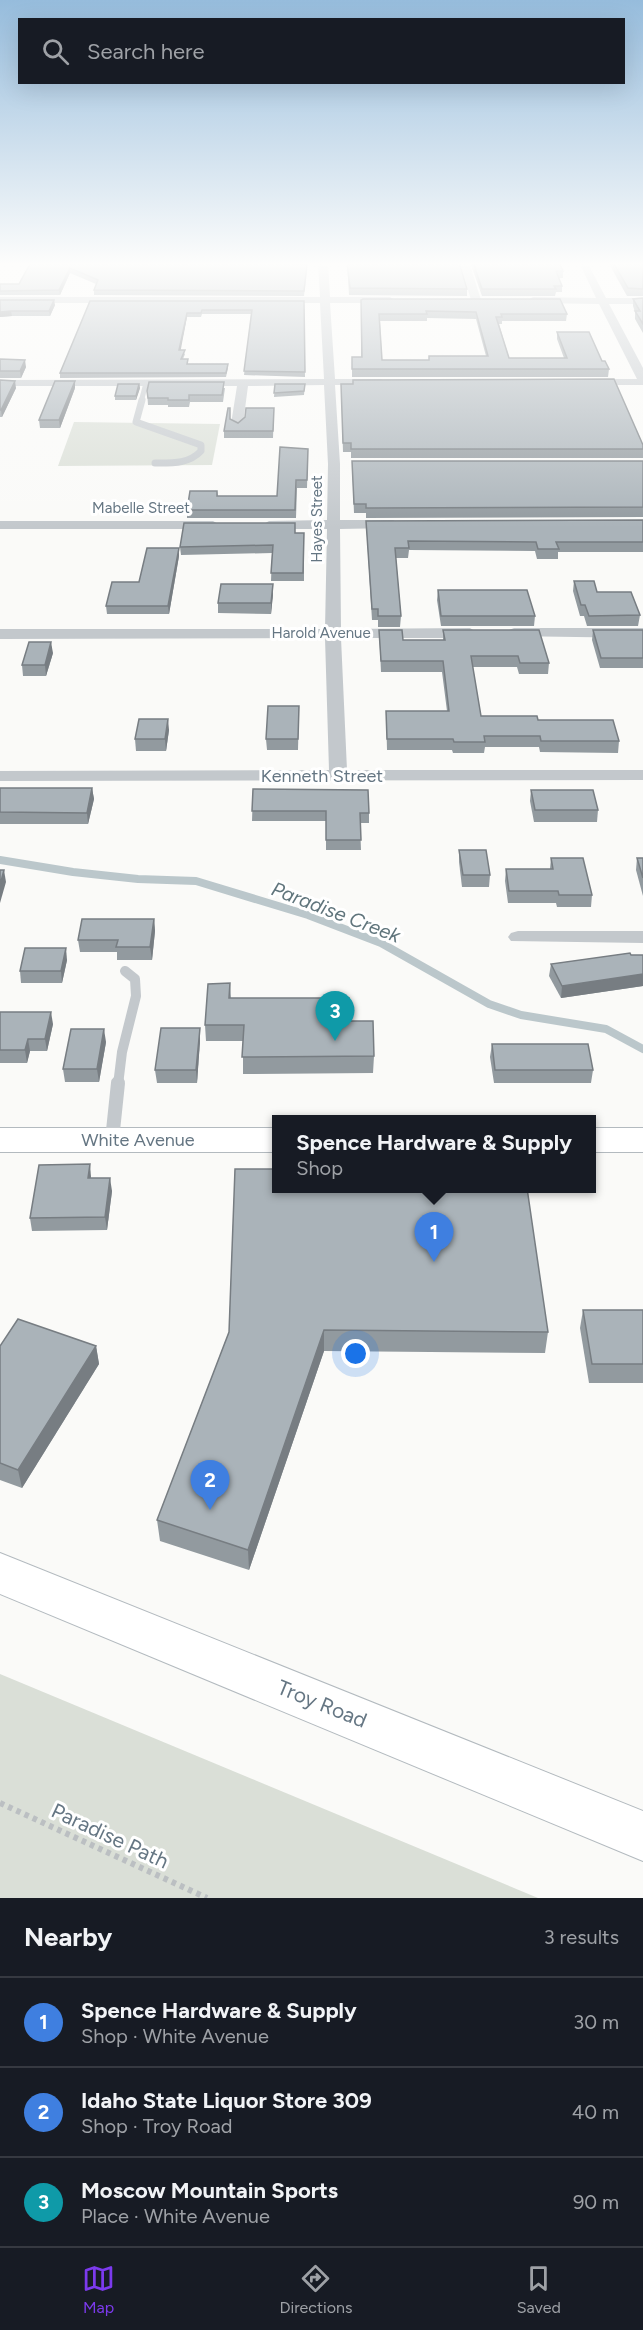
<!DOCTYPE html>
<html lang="en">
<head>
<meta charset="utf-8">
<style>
  :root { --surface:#171b24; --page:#20242c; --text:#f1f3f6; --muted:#9ea1a6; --line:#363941; --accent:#7c3aed }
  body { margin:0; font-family:Figtree,sans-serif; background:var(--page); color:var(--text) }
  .you { position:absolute; left:356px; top:1354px; width:21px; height:21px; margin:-15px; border:4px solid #fff; border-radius:50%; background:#1a73e8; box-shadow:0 0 0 9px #1a73e833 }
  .badge { display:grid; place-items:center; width:39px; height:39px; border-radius:50%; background:var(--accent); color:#fff; font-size:20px; font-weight:700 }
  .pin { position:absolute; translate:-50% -50px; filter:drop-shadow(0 2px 3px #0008) }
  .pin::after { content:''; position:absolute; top:32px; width:21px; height:18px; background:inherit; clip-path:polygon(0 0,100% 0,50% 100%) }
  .popup { position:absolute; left:272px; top:1115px; width:324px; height:78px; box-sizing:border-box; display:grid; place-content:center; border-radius:0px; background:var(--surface); filter:drop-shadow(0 2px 4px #0005); font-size:20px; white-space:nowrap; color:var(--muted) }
  .popup b { font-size:22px; color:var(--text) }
  .popup::after { content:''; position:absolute; left:50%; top:100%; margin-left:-12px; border:12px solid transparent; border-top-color:var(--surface) }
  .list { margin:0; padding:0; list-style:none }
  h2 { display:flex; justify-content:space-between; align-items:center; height:78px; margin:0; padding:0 24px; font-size:26px }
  h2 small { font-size:20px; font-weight:400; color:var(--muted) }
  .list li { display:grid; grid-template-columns:39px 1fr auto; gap:18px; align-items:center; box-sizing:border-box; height:90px; padding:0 24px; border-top:2px solid var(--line) }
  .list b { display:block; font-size:22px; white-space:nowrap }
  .list p { margin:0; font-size:20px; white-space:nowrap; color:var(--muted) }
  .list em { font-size:20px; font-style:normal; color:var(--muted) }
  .icon { flex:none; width:33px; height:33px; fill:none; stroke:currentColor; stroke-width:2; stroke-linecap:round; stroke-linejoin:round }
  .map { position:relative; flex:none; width:643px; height:1898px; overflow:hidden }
  .search { position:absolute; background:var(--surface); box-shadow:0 6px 24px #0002; left:18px; right:18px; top:18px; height:66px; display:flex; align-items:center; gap:15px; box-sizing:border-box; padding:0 21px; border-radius:0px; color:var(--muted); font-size:22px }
  .sheet { height:348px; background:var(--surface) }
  nav { display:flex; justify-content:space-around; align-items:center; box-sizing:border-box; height:84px; border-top:2px solid var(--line); background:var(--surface); font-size:16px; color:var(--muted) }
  nav a { display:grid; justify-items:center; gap:3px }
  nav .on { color:var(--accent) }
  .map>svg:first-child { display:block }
  .green { fill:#dadfd7 }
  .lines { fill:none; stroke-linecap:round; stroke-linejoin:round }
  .stream { stroke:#bbc7cb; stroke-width:8 }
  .secondary-casing { stroke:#b3babf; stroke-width:2 }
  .path { stroke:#bbbfc2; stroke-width:6; stroke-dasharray:4.5 4.5; stroke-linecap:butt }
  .lane-far3 { stroke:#c3c8cc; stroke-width:5 }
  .lane-far2 { stroke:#c3c8cc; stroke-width:7 }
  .lane-far1 { stroke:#c3c8cc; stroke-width:10 }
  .lane { stroke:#c3c8cc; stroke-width:14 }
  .street { fill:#c3c8cc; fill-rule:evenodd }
  .secondary { fill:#fff; fill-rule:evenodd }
  .wall { fill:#929a9f; fill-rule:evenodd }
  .shaded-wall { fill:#777d82 }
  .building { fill:#aab3b9; stroke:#777d82; stroke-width:1.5; fill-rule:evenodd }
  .labels { text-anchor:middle; stroke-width:6; stroke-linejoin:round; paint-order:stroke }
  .far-street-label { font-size:15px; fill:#657683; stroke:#fff }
  .street-label { font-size:18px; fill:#657683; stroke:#fff }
  .water-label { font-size:20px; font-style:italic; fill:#60757c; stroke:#fff }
  .near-street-label { font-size:21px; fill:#657683; stroke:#fff }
</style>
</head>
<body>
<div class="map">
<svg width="643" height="1898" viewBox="0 0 643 1898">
  <rect width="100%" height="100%" fill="#fafaf8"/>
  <!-- green -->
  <g class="green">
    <polygon points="74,422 220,424 212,465 58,466"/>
    <polygon points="0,1674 538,1898 0,1898"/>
  </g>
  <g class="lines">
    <!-- stream -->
    <polyline class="stream" points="0,860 73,872 138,879 196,881 308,915 381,943 489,1004 521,1015 606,1029 643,1049"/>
    <defs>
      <g id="secondary">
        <rect x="0" y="1128" width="276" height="24"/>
        <rect x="592" y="1128" width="51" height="24"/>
        <polygon points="0,1553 643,1811 643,1861 0,1594"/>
      </g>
    </defs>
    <!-- secondary casing -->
    <use href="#secondary" class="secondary-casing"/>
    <!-- path -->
    <polyline class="path" points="0,1803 207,1898"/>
    <!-- lane-far3 -->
    <polyline class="lane-far3" points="141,402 146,383"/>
    <!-- lane-far2 -->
    <path class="lane-far2" d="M142 400 136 422 201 445V451C189 464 172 463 155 463"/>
    <!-- lane-far1 -->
    <polyline class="lane-far1" points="118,1085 122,1052 136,996 135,979 125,971"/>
    <!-- lane -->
    <polyline class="lane" points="112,1140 118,1083"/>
    <!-- street -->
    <g class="street">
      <polygon points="318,262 328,262 330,297 390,297 395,300 390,303 330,303 335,379 381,379 387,382 381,385 335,385 340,464 340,520 393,520 400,524 393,528 340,529 341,629 470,628 478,633 470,638 341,638 347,770 643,770 643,780 0,781 0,771 329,770 325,638 0,639 0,629 325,629 327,529 269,529 262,525 269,521 327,520 328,464 324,385 248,386 243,424 237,428 231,424 237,386 0,386 0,380 324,379 320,303 0,303 0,297 320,297"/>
      <polygon points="460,262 469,262 481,300 479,302 471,300"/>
      <polygon points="579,262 587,262 606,298 643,298 643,304 609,304 643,368 643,385 587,385 581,382 587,379 637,379 599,304 533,303 528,300 533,297 596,298"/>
      <polygon points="0,521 213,521 220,525 213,529 0,529"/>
      <polygon points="514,628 643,628 643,638 509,636 506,633 509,630"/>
      <polygon points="518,931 643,931 643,943 511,941 508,937 511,933"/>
    </g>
    <!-- secondary -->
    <use href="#secondary" class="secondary"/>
  </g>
  <!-- wall -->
  <g class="wall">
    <polygon points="31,262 299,264 307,268 304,296 94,295 94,290 96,284 70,273 60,295 0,295 0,284 19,284"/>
    <polygon points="347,262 459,262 467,289 467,296 349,295"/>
    <polygon points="470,262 559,262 563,271 563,278 558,278 562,286 562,292 556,292 555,296 482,296"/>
    <polygon points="608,262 643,262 643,296 627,296"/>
    <polygon points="643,298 643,333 635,319 635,312 633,306 633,299"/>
    <polygon points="0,300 55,305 50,316 12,316 0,317"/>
    <path d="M361 300 567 314 566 321H502V324H499L509 358H564L557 339V332L602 361 609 369 608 377H352V357H361ZM427 318 476 319 486 356H429V360H382L380 321H427Z"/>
    <polygon points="90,301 304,301 305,377 244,375 251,314 202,314 201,317 187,317 180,350 185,354 183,359 188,359 188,364 228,368 226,377 60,378 60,373"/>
    <polygon points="0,359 26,367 21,378 0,378"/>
    <polygon points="0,380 16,388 2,417 0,417"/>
    <polygon points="139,384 140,388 136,400 115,400 115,396"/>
    <polygon points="275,384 305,384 304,395 274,397"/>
    <polygon points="341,384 643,449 643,458 351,458 351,452 343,452"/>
    <polygon points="75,388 60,428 40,428 39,420"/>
    <polygon points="225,388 223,402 190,402 189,407 168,407 168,405 148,405 147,391"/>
    <polygon points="274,408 273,438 224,438 224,431 230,419 238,423"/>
    <polygon points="308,449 307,488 297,488 296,518 187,518 187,510 217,491 218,496 277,496"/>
    <polygon points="352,461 643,461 643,517 366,518 366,513 354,513"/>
    <polygon points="643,520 643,552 558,552 558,559 537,559 535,551 409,550 408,558 396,558 401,616 400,627 378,627 378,620 372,620 366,521"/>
    <polygon points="295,533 304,533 304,581 271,581 272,553 181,555 180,547"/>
    <polygon points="179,556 169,614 107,614 106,606"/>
    <polygon points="574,581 597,592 640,615 638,626 587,626 584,616 580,616 573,591"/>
    <polygon points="438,590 535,616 534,626 441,626 437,600"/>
    <polygon points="273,594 271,614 218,613 218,603"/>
    <polygon points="379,630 403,640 443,640 443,630 549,663 548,674 519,674 517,667 473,667 481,716 538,720 619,741 618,753 540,752 539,747 485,747 484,753 453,753 452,750 387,750 386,711 447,711 442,672 381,672"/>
    <polygon points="593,630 643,630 643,668 600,668 592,640"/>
    <polygon points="53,653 46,676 23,676 22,665"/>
    <polygon points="299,706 298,750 267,750 266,739"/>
    <polygon points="169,730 166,751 136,751 135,739"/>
    <polygon points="0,788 92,788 94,799 88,824 0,824"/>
    <polygon points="253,789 369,813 369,823 360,823 361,850 326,850 326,821 252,821"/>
    <polygon points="531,790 598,810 597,822 534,822 530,801"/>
    <polygon points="459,850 490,875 489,887 462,887 459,862"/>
    <polygon points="551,858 592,895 591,907 557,907 556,903 508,903 505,881 506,869 550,869"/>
    <polygon points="637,858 643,858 643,896 636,870"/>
    <polygon points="154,919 155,931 152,960 117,960 117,952 80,952 78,940"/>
    <polygon points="631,955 643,955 643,986 561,998 549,976 551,964"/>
    <polygon points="67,960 62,983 21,983 20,971"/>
    <polygon points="230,983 231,998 350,1021 374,1056 373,1073 243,1074 243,1041 206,1041 205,1025"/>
    <polygon points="0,1013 53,1024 47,1051 30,1051 27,1063 0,1063"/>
    <polygon points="200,1028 200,1041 197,1083 157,1083 155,1070"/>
    <polygon points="106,1042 99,1082 65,1082 63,1069"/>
    <polygon points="492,1044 593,1070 591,1083 494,1083 490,1057"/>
    <polygon points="235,1169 548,1332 545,1353 324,1351 249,1570 160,1541 157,1520 229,1332"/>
    <polygon points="91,1178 112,1191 107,1230 32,1231 30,1218"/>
    <polygon points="583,1310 643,1310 643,1383 589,1383 580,1328"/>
    <polygon points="0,1346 96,1346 99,1364 22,1488 0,1480"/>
  </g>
  <!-- shaded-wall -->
  <g class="shaded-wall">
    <polygon points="70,268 70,273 60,295 59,290"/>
    <polygon points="54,300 55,305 50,316 49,311"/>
    <polygon points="11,311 12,316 0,317 0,312"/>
    <polygon points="187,313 187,317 180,354 179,350"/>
    <polygon points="25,360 26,367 21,378 20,371"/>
    <polygon points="15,381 16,388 2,417 1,410"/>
    <polygon points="75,381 75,388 60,428 59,420"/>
    <polygon points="139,384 140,388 136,400 136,396"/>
    <polygon points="179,548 179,556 169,614 168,606"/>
    <polygon points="273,584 273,594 271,614 271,603"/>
    <polygon points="51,642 53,653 46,676 45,665"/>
    <polygon points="168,719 169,730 166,751 165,739"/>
    <polygon points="92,788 94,799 88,824 87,813"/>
    <polygon points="4,870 6,882 0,903 0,885"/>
    <polygon points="154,919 155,931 152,960 150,947"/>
    <polygon points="66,948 67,960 62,983 61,971"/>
    <polygon points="643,974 643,986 561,998 562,986"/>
    <polygon points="51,1012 53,1024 47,1051 45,1039"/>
    <polygon points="200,1028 200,1041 197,1083 196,1070"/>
    <polygon points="104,1029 106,1042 99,1082 97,1069"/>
    <polygon points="28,1039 30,1051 27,1063 25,1050"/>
    <polygon points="90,1164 91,1177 89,1191 88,1178"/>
    <polygon points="110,1178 112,1191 107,1230 105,1217"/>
    <polygon points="324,1330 324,1351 249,1570 248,1550"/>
    <polygon points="96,1346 99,1364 22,1488 18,1470"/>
  </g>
  <!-- building -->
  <g class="building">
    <polygon points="31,262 299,262 299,264 307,264 304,291 94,290 98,280 70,268 59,290 0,291 0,284 19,284"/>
    <polygon points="347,262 459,262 467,289 350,288"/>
    <polygon points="473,262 559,262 563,271 556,271 562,286 554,286 556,289 482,289"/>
    <polygon points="613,262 643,262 643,289 628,288"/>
    <polygon points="643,298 643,324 635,311 640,311 633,299"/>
    <path d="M363 299H560L567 314H501L502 317H496L509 358H567L557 332H589L602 361H605L609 369H352V357H362L361 300ZM426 311 476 312 488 356H429V360H382L379 314H427Z"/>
    <polygon points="0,300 54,300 49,311 11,311 0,312"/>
    <polygon points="90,301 304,301 305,372 244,371 252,310 202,310 201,313 187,313 179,350 185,350 181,359 188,359 187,364 228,364 226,373 60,373"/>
    <polygon points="0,359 25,360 20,371 0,371"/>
    <polygon points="614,379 643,445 643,449 351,449 351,443 343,443 341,384 353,384 353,380"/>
    <polygon points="0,380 15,381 1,410 0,410"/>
    <polygon points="55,381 75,381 59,420 39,420"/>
    <polygon points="149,382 224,382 222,395 189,395 189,400 168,400 168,398 148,398 147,391"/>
    <polygon points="118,384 139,384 136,396 115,396"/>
    <polygon points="275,384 305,384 304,391 274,393"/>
    <polygon points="228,408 230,408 230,419 238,423 245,417 246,408 274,408 273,431 224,431"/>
    <polygon points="280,447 308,449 307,480 296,480 295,510 187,510 190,491 217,491 217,496 277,496"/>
    <polygon points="352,461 643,461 643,507 366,508 366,504 354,504"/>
    <polygon points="643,520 643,542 556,542 559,549 538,549 536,542 408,541 409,548 395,548 401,616 378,616 378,609 372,609 366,521"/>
    <polygon points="184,523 295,523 295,533 304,533 303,573 271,573 273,545 180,547"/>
    <polygon points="147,548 179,548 168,606 106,606 112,582 139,582"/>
    <polygon points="574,581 594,581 597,592 631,592 640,615 589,616 585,605 581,605"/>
    <polygon points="221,584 273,584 271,603 218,603"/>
    <polygon points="438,590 527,590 535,616 441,616"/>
    <polygon points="379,630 402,630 403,640 445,640 443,630 539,630 549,663 520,663 518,656 471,656 481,716 537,716 538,720 613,720 619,741 541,741 540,736 484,736 485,742 454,742 453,739 387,739 386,711 449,711 443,661 381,661"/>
    <polygon points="593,630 643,630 643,658 601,658"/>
    <polygon points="29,642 51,642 45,665 22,665"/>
    <polygon points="268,706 299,706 298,739 266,739"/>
    <polygon points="139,719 168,719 165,739 135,739"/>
    <polygon points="0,788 92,788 87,813 0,812"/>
    <polygon points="253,789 368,790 369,813 360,813 361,840 326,840 326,811 252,811"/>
    <polygon points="531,790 593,790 598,810 535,810"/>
    <polygon points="459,850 486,850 490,875 463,875"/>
    <polygon points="551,858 583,858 592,895 559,895 558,891 509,891 506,869 553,869"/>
    <polygon points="637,858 643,858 643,878"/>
    <polygon points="0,870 4,870 0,885"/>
    <polygon points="82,919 154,919 150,947 116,947 118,940 78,940"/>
    <polygon points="25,948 66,948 61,971 20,971"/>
    <polygon points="630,953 631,955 643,955 643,974 562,986 551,964"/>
    <polygon points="230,983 229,998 349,998 350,1021 373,1021 374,1056 242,1057 244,1025 205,1025 208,984"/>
    <polygon points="0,1012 51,1012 45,1039 28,1039 25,1050 0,1050"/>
    <polygon points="161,1028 200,1028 196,1070 155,1070"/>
    <polygon points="71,1029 104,1029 97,1069 63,1069"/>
    <polygon points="492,1044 588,1044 593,1070 495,1070"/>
    <polygon points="90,1164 88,1178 110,1178 105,1217 30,1218 39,1165"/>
    <polygon points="235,1169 276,1169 276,1188 527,1188 548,1332 324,1330 248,1550 157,1520 229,1332"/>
    <polygon points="583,1310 643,1310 643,1364 592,1364"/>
    <polygon points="18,1319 96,1346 18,1470 0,1463 0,1346"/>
  </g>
  <!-- sky -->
  <linearGradient id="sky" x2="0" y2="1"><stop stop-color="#96bcdc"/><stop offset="0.5" stop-color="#fdfdfc"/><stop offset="1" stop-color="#fdfdfc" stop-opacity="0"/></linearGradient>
  <rect width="643" height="528" fill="url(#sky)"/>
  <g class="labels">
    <!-- far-street labels -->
    <g class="far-street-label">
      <text x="141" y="513">Mabelle Street</text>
      <text transform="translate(317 519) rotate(-90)" y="5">Hayes Street</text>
      <text x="321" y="638">Harold Avenue</text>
    </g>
    <!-- street labels -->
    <g class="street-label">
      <text x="322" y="782">Kenneth Street</text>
      <text x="138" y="1146">White Avenue</text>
    </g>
    <!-- water labels -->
    <g class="water-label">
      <text transform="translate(336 912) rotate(21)" y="7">Paradise Creek</text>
    </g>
    <!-- near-street labels -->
    <g class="near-street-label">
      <text transform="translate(322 1704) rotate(22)" y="7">Troy Road</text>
      <text transform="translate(110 1836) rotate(25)" y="7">Paradise Path</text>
    </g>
  </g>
</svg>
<div class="you"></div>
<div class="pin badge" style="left:434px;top:1262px;background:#3f7fe0">1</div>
<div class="popup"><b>Spence Hardware &amp; Supply</b>Shop</div>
<div class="pin badge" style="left:210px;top:1510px;background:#3f7fe0">2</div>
<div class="pin badge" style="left:335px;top:1041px;background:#0f9aa8">3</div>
<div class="search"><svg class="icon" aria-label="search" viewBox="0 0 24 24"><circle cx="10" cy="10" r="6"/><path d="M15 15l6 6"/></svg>Search here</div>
</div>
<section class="sheet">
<h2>Nearby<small>3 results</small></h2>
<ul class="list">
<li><span class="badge" style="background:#3f7fe0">1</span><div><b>Spence Hardware &amp; Supply</b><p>Shop · White Avenue</p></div><em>30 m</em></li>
<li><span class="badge" style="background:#3f7fe0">2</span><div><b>Idaho State Liquor Store 309</b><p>Shop · Troy Road</p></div><em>40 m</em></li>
<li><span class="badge" style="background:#0f9aa8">3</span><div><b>Moscow Mountain Sports</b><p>Place · White Avenue</p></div><em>90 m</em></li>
</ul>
</section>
<nav>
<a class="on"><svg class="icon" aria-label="map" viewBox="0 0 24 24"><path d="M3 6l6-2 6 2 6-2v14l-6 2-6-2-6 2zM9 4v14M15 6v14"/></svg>Map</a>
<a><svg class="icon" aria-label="directions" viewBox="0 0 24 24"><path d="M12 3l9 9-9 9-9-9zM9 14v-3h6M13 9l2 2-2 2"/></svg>Directions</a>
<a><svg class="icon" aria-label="saved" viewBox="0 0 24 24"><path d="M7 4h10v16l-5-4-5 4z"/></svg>Saved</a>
</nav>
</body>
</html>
